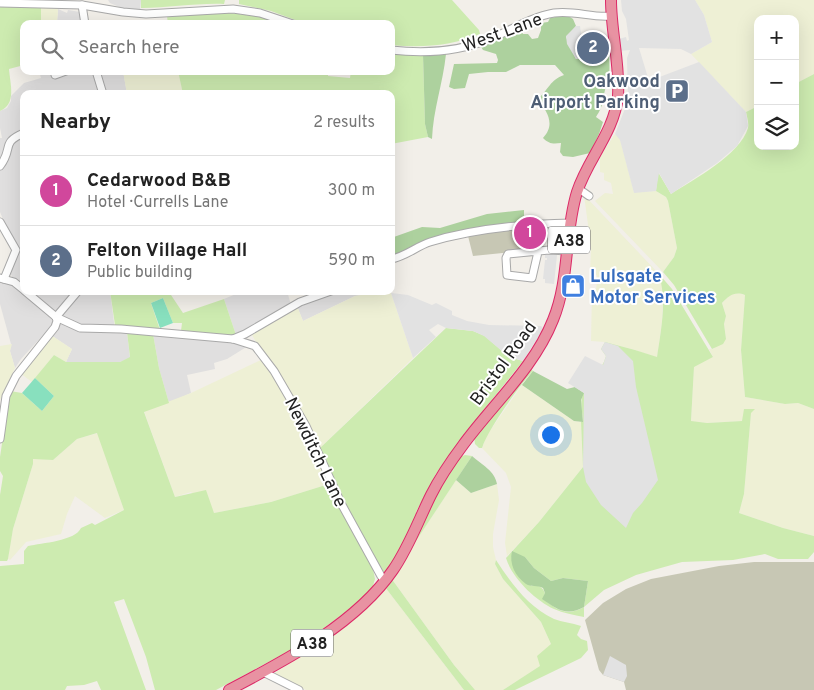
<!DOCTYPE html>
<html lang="en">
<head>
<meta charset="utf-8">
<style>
  :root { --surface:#fff; --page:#f6f6f6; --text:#222; --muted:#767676; --line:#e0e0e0; --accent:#0f766e }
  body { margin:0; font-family:Overpass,sans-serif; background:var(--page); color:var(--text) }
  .controls { position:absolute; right:15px; top:15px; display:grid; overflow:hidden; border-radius:10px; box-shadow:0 5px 20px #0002 }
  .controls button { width:45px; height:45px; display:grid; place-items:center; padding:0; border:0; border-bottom:1px solid var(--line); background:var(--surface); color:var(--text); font:25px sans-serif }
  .you { position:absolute; left:550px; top:434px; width:18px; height:18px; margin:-12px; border:4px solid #fff; border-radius:50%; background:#1a73e8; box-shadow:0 0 0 8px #1a73e833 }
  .badge { display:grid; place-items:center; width:32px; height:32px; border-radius:50%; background:var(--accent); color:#fff; font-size:16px; font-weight:700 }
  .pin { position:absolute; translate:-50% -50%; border:2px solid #fff; box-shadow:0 1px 5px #0006 }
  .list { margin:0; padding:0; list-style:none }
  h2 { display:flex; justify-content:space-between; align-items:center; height:65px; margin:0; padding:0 20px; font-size:21px }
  h2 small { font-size:16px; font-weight:400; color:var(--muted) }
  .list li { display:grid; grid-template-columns:32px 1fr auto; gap:15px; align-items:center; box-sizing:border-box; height:70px; padding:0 20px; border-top:1px solid var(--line) }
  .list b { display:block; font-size:19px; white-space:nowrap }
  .list p { margin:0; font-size:16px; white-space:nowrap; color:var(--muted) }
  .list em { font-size:16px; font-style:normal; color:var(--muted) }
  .icon { flex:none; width:28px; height:28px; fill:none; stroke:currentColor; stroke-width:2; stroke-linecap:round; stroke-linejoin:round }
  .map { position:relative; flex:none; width:814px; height:690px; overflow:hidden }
  .search { position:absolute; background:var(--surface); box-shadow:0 5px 20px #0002; left:20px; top:20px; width:375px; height:55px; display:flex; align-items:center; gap:12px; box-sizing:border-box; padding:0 18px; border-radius:10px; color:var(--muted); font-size:19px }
  .panel { position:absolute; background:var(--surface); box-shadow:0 5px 20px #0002; left:20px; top:90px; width:375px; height:205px; border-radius:10px }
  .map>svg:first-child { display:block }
  .residential { fill:#e0dfdf }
  .construction { fill:#c7c7b4 }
  .farmland { fill:#eef0d5 }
  .grass { fill:#cdebb0; fill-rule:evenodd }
  .forest { fill:#add19e }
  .pitch { fill:#88e0be }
  .parking { fill:#e2e2e2 }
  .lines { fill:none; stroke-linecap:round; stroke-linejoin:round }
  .minor-casing { stroke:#a9a9a9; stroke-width:9 }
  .highway-casing { stroke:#dc2a67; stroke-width:12 }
  .minor { stroke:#fff; stroke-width:7 }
  .highway { stroke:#e892a2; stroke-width:10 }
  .labels { text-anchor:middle; stroke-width:4; stroke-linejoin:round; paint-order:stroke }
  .shield { fill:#fff; stroke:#646464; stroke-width:1 }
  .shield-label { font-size:16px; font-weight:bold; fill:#222 }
  .street-label { font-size:18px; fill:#222; stroke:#fff }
  .service-label { font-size:18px; font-weight:bold; fill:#4e5e75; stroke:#fff; text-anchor:end }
  .shop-label { font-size:18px; font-weight:bold; fill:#366cbe; stroke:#fff; text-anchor:start }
</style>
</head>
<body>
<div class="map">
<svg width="814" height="690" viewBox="0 0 814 690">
  <rect width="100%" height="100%" fill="#f2efe9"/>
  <!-- residential -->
  <g class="residential">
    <polygon points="108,0 141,0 140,11 126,10 110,3"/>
    <polygon points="58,9 67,13 68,10 80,12 83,20 109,24 57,24"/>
    <polygon points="39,71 123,71 127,94 24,94 24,291 110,291 115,330 127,332 130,358 120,362 66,362 72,349 46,332 21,359 15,368 10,351 11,344 0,304 0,281 13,279 9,270 19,248 5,224 0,212 0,138 2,138 0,128 0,111 7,108 11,101 11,96 24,83 41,78"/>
    <polygon points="243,291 287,291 291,305 236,335 224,299"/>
    <polygon points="335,291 374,291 374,293 355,296 303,321 297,306 315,297"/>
    <polygon points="153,334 233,340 248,346 227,359 214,363 215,369 187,375 191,393 169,403 159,368"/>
  </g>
  <!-- construction -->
  <g class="construction">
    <polygon points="524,227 524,233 525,235 529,235 529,240 523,241 522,251 473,256 468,236"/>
    <polygon points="754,562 814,562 814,690 626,690 624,682 603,675 599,670 585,620 603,603 626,589 651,579 719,566"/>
  </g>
  <!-- farmland -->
  <g class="farmland">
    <polygon points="695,0 814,0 814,74 795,84 795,19 758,19 758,106 746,112 691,54 712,42 704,15"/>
    <polygon points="41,7 58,9 57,24 41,24"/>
    <polygon points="123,71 178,71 183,94 127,94"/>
    <polygon points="615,134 620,139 634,192 656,191 666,197 668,201 677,248 674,257 663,272 595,201 605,193 613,194 611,183 604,180 604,173 600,172 600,157"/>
    <polygon points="584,195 659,274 663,286 662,322 657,358 635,350 605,342 591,341 592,290 596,290 597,278 597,275 590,275 591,247"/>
    <polygon points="374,293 391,293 413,358 319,449 252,335 297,306 303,321 355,296"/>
    <polygon points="738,293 745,295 741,350 745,397 785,404 798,403 814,409 814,536 783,528 739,513 744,494 751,412 755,409 743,421 707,423 691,422 694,366 713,357 709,349 713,349 726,339 724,324 726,316 722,303 731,294"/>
    <polygon points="51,335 72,349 66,362 54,355 32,382 20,373"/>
    <polygon points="12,344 10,351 15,368 0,400 0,346"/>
    <polygon points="263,359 304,426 329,484 271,502 214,513 191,492 175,497 144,411 191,393"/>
    <polygon points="522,385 574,421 581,422 583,467 539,522 507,556 505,543 511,487 506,473 482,448 487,435"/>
    <polygon points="98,433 124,510 105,518 75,496 67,514 61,534 26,542 10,560 8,559 9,550 13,529 33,464 33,458 53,460 77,439"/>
    <polygon points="456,480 471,493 497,484 499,500 493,534 493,547 496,560 495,564 503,579 541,622 551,644 541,666 503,690 475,690 454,665 391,578"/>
    <polygon points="385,587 464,690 306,690 273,674 345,627 369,606"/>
  </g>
  <!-- grass -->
  <g class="grass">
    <path d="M141 0H225L224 4C196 3 169 8 141 8Z"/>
    <path d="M239 0H452L479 30 480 34C451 46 422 48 391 45V24H306L271 11 239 4Z"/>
    <path d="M0 7H41V24H24V65L9 69C10 84 17 104 0 111Z"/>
    <polygon points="230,13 264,17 286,24 168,24 167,16"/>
    <polygon points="391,53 423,55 425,124 428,137 391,144 391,94 183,94 178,71 328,71 328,76 350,78 351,71 391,71"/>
    <path d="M814 74V409L798 403 785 404 745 397 741 350 745 295C734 291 729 296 722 303L726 316 724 324 726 339 723 344 712 349 674 285 663 272 674 257 677 248 668 201 666 197 656 191 658 172 671 194C694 179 740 155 748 128 749 123 747 117 746 112L758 106V146H795V84Z"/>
    <path d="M659 274 672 289 713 357 694 367 691 421 707 423 742 421 744 409H755L751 413 744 494 739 513 783 528 814 536V552L808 559H778L765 554 733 560 682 562 636 575 604 590 584 607V617C574 615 563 613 554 609 535 600 512 578 506 558L539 522 583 467 581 422 583 421C583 414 580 405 582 397 587 382 602 372 606 356L601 349 605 342 635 350 657 357C661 330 667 301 659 274ZM525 557 534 568 551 581 563 578 588 581 584 607C566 617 558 610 543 599L545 593C542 586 538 585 531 586Z"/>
    <polygon points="110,291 166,291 167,294 171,295 183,313 224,299 236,335 232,336 181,331 182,323 173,323 163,298 151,303 160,330 115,325"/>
    <polygon points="446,328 473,331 485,336 509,357 523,361 461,438 436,474 416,512 416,515 397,556 384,574 351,519 319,449"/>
    <path d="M127 332 153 334 159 368 169 403 144 412 175 497 206 490 214 513 271 502 329 484 352 531 373 569 375 579 372 589 356 604 304 643 216 690H155L146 657 124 599 114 602 146 690H101L97 681 84 685 67 686 65 690H0V566L24 564V551L28 546C42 543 75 541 81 528L92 523 95 525 124 510 97 433 77 439 53 460 33 459V464L13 529 8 559 7 561H0V495L3 476 0 471V457L9 396 10 391 22 393 42 411 54 396 35 378 54 355 66 362H120L130 357Z"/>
    <path d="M531 369 533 371C519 386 488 429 482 448H479L475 444 474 436Z"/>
    <polygon points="465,455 472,456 404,559 441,485 460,457"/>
    <path d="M496 560C511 583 528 607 554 619 562 622 572 623 581 626L577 635 581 639 587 641 588 650 581 658 515 690H503L540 666 537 656 551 644 541 622 503 579 495 564Z"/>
    <polygon points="391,578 454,665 475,690 464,690 385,587"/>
  </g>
  <!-- forest -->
  <g class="forest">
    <path d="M567 15 573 19 576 26 566 37 576 59 602 56 606 53 609 55C610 72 610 74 605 90 602 102 604 105 596 117L603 122 599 134 590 153 573 157 563 156 560 152 561 143C553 144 549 144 543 138 556 124 547 112 538 99 549 89 550 80 564 75L555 65H520L506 72H488L469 74 465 88 454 89 449 87 454 64 497 63 498 60 496 54 483 50 481 47 484 44 519 27 523 34H528L532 39 538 38 541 30V23L548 22 550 18Z"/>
    <path d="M446 54C443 83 433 110 432 139L428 137 425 124 423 55Z"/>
    <polygon points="524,210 524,223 492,225 391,257 391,238 422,227 440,228 487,214"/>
    <polygon points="533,371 567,389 575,387 584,393 581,400 583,422 574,421 522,385"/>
    <path d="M472 456C481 464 495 471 497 484L471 493 456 480Z"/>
    <path d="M512 551 525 557 534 568 551 581 563 578 588 581 584 607C566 617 557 609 542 599L545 593 543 588C537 585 531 587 526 584 515 576 509 564 512 551Z"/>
  </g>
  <!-- pitch -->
  <g class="pitch">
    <polygon points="163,298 173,323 160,328 151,303"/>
    <polygon points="35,378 54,396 42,411 22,393"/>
  </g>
  <!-- parking -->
  <g class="parking">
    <polygon points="621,0 695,0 704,15 712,42 691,54 681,49 639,48 649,81 699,62 746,112 748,126 737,146 717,163 671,194 659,173 656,191 634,193 620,140 615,134 628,101 627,58 630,50 619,51 619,39 626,37 627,41 629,40 626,19 622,11"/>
    <polygon points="576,26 580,26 584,54 601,52 602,56 576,59 567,44 566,36"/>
    <polygon points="545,252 557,255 554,284 545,283 545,279 543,279 545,260 547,260 547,258 545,258"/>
    <polygon points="391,293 408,295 432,305 436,303 452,311 452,315 467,321 489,325 541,326 543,328 537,339 523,361 509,357 484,336 473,331 446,328 438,324 429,330 436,337 413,358"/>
    <polygon points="605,342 618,346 633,361 636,387 658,480 642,503 633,513 626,528 601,505 586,482 583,467 584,393 568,383 585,356 603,365 606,356 601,349"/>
    <polygon points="610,656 626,665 627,676 624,682 603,675"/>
  </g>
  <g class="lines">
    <defs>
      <g id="minor">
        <polyline points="0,3 82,5 123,12 146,14 233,9 260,13 293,24"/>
        <polyline points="82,5 85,24"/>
        <path d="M391 50C425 54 458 52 490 39 511 30 531 17 554 13 574 10 592 18 611 16"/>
        <polyline points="96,71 103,94"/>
        <polyline points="55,75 66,71"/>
        <path d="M0 166C14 148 0 143 24 133"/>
        <polyline points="579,189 589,196"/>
        <polyline points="0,222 16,250 4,279"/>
        <polyline points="538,252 532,278 507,275 506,258 508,254 549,250 568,251"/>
        <path d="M391 259C405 257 417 246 430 242 475 228 524 224 571 223"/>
        <polyline points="0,278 14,282 24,290"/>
        <polyline points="25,291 56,317 80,328 121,329 233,339 255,346 274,371 306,426 342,505 381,576 385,581"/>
        <polyline points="56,317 78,291"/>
        <polyline points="233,339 245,334 300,302 331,291"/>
        <polyline points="0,439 6,396 16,376 55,327 57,321 56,317"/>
        <polyline points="263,672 299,690"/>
      </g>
      <path id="highway" d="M229 690C286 660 356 624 393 570 409 547 419 519 431 495 440 477 451 461 463 445 493 404 534 368 553 320 570 279 564 234 577 192 588 158 614 133 618 96 620 63 611 32 611 0"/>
    </defs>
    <!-- minor casing -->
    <use href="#minor" class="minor-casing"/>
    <!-- highway casing -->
    <use href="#highway" class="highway-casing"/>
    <!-- minor -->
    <use href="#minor" class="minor"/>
    <!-- highway -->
    <use href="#highway" class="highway"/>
  </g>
  <!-- icons -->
  <defs>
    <symbol id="parking-square" viewBox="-11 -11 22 22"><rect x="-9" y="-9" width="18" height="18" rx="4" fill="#5c6f8a" stroke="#fff"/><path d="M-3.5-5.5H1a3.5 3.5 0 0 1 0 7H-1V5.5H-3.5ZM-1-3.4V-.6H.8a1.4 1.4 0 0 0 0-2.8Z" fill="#fff"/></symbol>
    <symbol id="shop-square" viewBox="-11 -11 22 22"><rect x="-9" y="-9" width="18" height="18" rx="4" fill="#3f7fe0" stroke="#fff"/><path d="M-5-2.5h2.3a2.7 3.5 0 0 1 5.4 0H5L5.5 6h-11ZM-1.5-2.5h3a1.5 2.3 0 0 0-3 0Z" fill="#fff"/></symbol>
  </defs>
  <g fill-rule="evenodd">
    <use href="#parking-square" x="663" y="77" width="28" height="28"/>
    <use href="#shop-square" x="559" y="272" width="28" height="28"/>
  </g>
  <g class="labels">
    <!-- shield labels -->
    <g class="shield">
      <rect x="548" y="226.5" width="42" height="27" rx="4"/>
      <rect x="291" y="629.5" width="42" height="27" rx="4"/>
    </g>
    <g class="shield-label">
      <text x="569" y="246">A38</text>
      <text x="312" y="649">A38</text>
    </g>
    <!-- street labels -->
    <g class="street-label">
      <text transform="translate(502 32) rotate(-20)" y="6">West Lane</text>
      <text transform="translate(503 363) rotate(-54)" y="6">Bristol Road</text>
      <text transform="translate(316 452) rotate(64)" y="6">Newditch Lane</text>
    </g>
    <!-- service labels -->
    <g class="service-label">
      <text x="660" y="87">Oakwood<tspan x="660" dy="21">Airport Parking</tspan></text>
    </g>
    <!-- shop labels -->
    <g class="shop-label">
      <text x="590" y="282">Lulsgate<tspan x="590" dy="21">Motor Services</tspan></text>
    </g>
  </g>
</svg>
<div class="controls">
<button>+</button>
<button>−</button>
<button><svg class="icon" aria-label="layers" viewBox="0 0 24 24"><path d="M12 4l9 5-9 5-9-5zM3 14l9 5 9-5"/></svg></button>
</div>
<div class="you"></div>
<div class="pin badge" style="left:530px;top:233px;background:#d1479c">1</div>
<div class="pin badge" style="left:593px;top:48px;background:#5c6f8a">2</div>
<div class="search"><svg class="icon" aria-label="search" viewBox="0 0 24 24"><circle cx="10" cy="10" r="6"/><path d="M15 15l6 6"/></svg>Search here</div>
<section class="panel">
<h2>Nearby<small>2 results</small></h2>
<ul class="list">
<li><span class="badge" style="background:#d1479c">1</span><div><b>Cedarwood B&amp;B</b><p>Hotel · Currells Lane</p></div><em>300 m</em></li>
<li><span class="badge" style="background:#5c6f8a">2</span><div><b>Felton Village Hall</b><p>Public building</p></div><em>590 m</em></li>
</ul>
</section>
</div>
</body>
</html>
